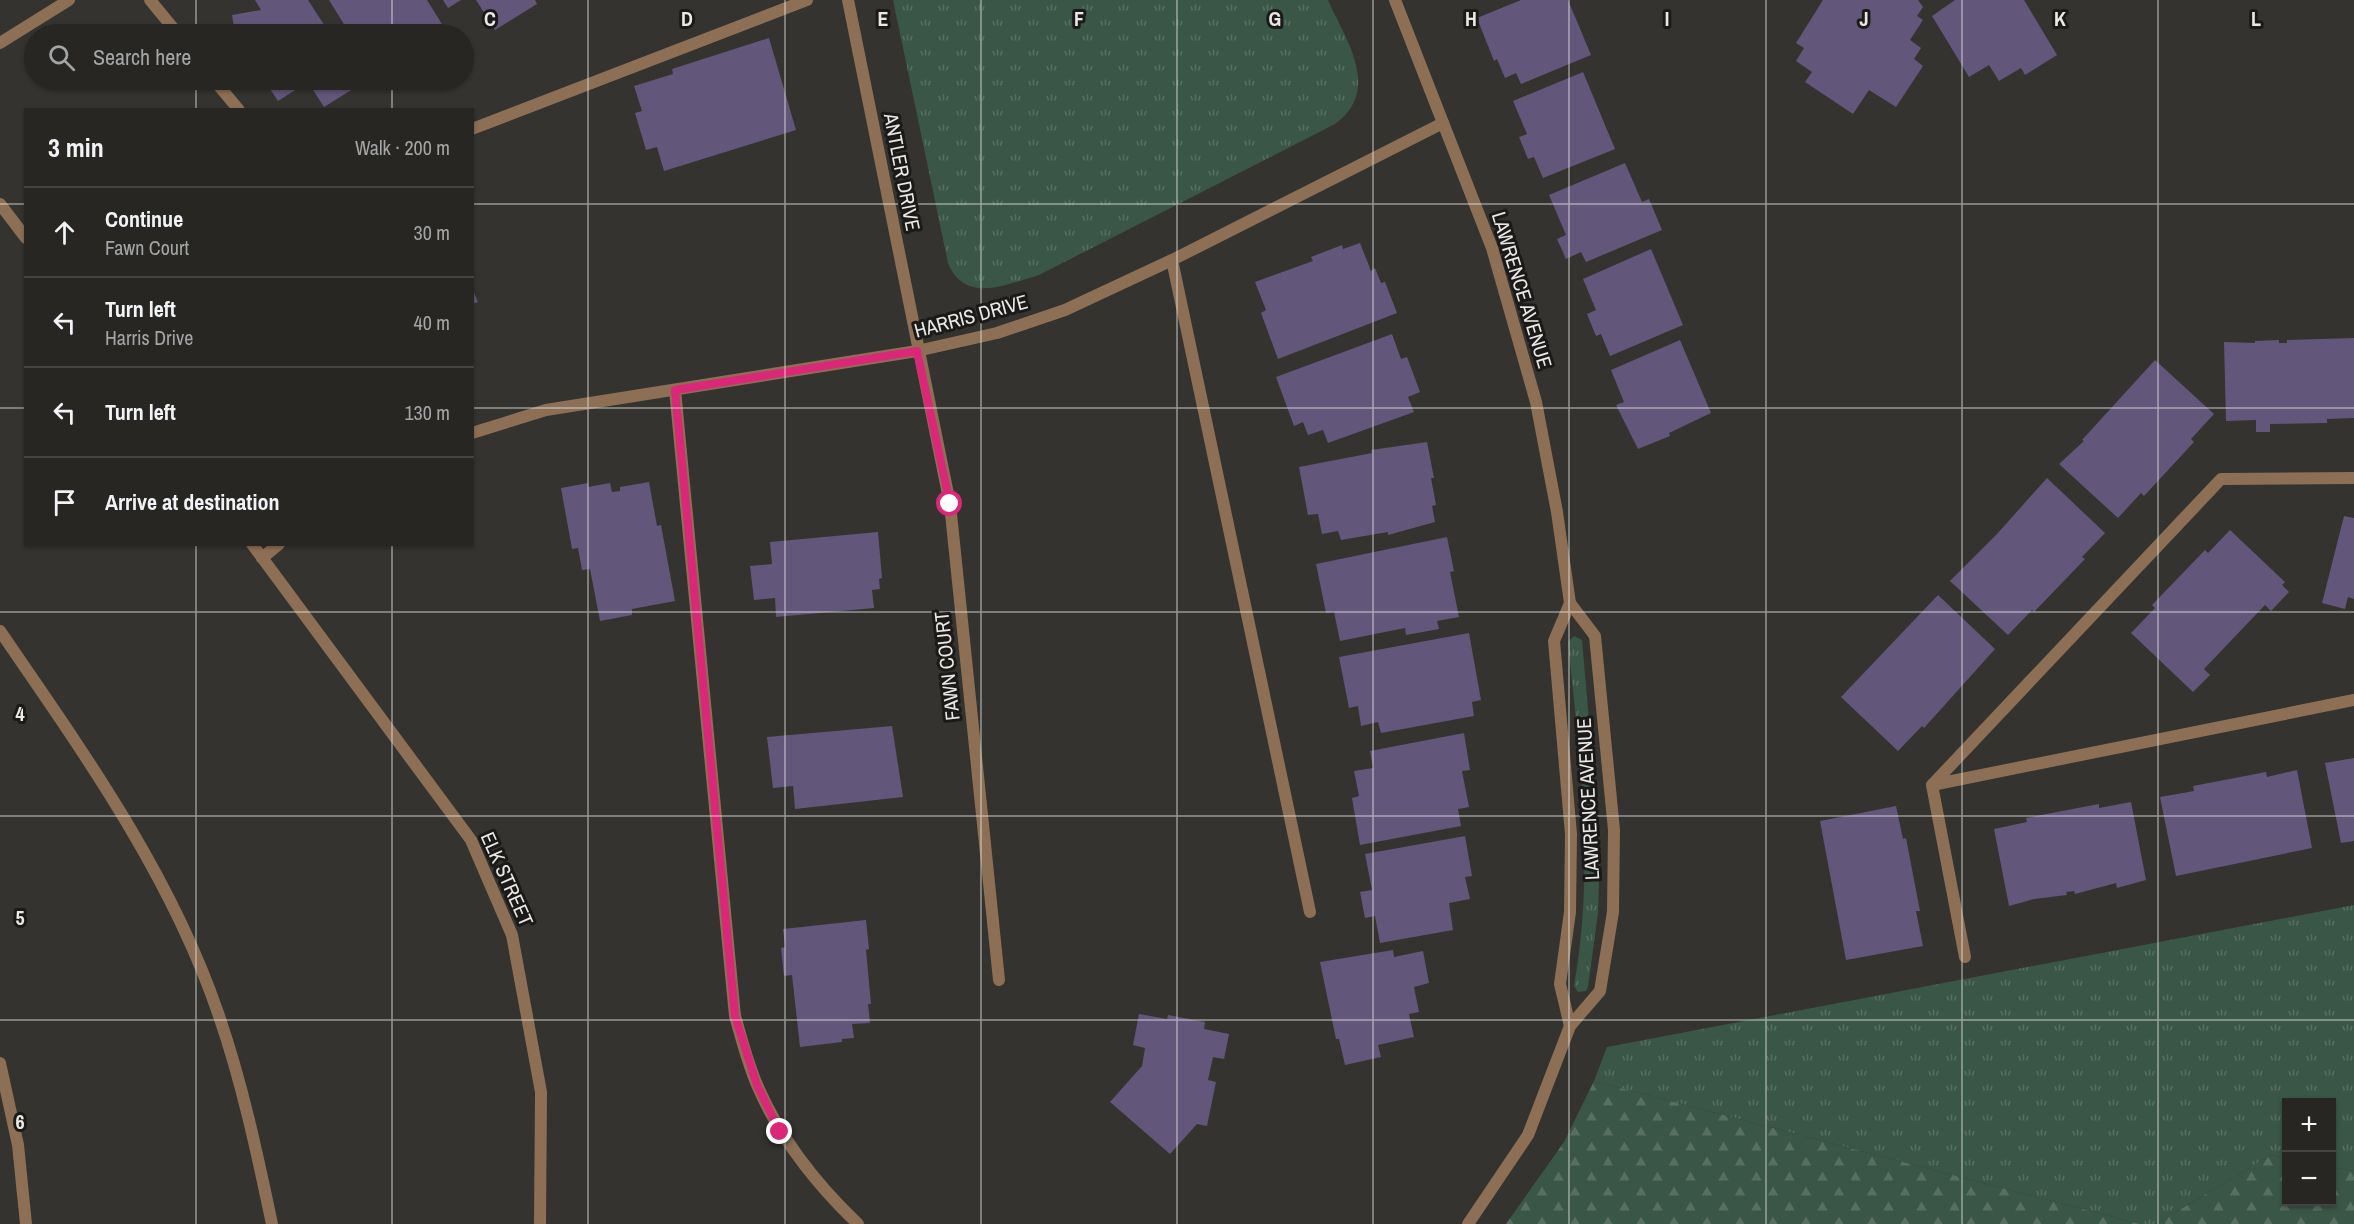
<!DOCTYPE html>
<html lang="en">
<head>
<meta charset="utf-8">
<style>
  :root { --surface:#272623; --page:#2f2e2b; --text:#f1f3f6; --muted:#a4a5a6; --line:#434341 }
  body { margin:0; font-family:"Archivo Narrow",sans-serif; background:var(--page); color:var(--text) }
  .controls { position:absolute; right:18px; bottom:18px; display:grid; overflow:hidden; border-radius:0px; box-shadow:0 2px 4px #0004 }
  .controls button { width:54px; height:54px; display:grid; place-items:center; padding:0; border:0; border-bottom:2px solid var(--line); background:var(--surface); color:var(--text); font:30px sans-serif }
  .stop { position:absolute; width:18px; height:18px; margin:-14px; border:4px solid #db2777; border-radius:50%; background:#fff }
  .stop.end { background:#db2777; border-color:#fff; box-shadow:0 2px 6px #0008 }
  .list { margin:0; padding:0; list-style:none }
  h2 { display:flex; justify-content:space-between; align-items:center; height:78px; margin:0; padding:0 24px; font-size:26px }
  h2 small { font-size:20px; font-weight:400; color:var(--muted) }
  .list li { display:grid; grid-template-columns:39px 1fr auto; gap:18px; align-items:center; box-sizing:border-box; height:90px; padding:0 24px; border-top:2px solid var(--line) }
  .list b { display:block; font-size:22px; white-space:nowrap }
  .list p { margin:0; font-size:20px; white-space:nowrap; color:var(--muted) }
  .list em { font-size:20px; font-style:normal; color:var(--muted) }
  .icon { flex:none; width:33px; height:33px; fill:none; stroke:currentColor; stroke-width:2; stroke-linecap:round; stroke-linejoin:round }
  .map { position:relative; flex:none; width:2354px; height:1224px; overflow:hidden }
  .search { position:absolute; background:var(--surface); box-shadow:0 2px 4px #0004; left:24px; top:24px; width:450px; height:66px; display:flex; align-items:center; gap:15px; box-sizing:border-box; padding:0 21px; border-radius:33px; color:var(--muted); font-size:22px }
  .panel { position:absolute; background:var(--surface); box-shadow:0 2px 4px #0004; left:24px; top:108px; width:450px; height:438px; border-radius:0px }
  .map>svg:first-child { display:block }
  .grass { fill:url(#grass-tufts) }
  .forest { fill:url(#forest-firs) }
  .building { fill:#63567b }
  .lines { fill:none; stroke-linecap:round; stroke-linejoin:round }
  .lane { stroke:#8d6f55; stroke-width:12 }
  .street { stroke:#8d6f55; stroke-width:12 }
  .route { stroke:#db2777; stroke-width:8 }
  .grid { fill:none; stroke:#eae9e7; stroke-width:1.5; stroke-opacity:0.55 }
  .labels { text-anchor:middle; stroke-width:6; stroke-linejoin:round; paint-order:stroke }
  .street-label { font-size:20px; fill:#eae9e7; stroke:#1b1a19 }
  .grid-label { font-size:20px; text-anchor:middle; font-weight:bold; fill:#eae9e7; stroke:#1b1a19; stroke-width:6; stroke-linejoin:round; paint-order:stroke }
</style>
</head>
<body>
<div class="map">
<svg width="2354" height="1224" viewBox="0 0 2354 1224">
  <defs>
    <pattern id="grass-tufts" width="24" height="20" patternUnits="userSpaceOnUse" patternTransform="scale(1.5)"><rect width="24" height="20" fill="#3a5647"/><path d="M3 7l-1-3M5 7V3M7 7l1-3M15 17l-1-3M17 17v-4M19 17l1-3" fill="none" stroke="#576e62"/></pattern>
    <pattern id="forest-firs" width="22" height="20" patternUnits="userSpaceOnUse" patternTransform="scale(1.5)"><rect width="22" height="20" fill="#3a5647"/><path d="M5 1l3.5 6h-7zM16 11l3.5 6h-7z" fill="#576e62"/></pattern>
  </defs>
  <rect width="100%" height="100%" fill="#34332f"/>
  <!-- grass -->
  <g class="grass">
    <path d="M893 0H1328C1346 41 1382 89 1335 124L1039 275C1007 284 965 305 948 263Z"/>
    <path d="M1574 636 1582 640 1600 848 1598 913 1588 987 1586 991 1578 992 1574 986C1595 866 1580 761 1568 642Z"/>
    <polygon points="2354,905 2354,1171 2332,1167 2332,1102 2286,1102 2286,1158 2271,1155 2156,1224 2140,1224 1594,1081 1607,1047"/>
  </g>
  <!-- forest -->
  <g class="forest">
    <polygon points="1594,1081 2140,1224 1506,1224 1564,1142"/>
    <polygon points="2271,1155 2286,1158 2286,1202 2332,1202 2332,1167 2354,1171 2354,1224 2156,1224"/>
  </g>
  <!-- building -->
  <g class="building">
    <polygon points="255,0 308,0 330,34 235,34 232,15 261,10"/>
    <polygon points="329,0 427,0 448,34 350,34"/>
    <polygon points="443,0 461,0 448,8"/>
    <polygon points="476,0 535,0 537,4 495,30"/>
    <polygon points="1521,0 1568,0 1591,55 1521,84 1516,73 1505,78 1497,59 1494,61 1477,18"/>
    <polygon points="1823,0 1918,0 1923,7 1917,16 1923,20 1910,40 1921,48 1914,59 1923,66 1896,107 1869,90 1853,114 1805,82 1812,72 1796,61 1804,48 1796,43"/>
    <polygon points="1955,0 2024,0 2057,55 2025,75 2021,68 1999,81 1989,65 1969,77 1932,16"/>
    <polygon points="769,38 796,130 664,171 657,147 646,150 635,113 642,111 634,86 673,74 672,69"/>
    <polygon points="1583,72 1615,149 1543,178 1534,157 1528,159 1519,137 1527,134 1513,101"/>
    <polygon points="264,80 359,80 361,84 324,107 308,82 278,101"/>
    <polygon points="1625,163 1642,202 1649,199 1662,230 1586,262 1581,252 1566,259 1557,239 1566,235 1549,195"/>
    <polygon points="1360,243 1371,271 1375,268 1381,283 1385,282 1397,313 1278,359 1261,313 1266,310 1255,282 1313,261 1311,257 1342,245 1343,249"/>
    <polygon points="1651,249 1683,325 1610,356 1601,334 1596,336 1587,314 1596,310 1583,279"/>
    <polygon points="472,288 478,302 472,304"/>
    <polygon points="1392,334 1401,359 1407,357 1420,392 1408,397 1414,412 1328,443 1323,430 1308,435 1303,422 1294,426 1276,377"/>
    <polygon points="2354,338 2354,418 2327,419 2327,423 2270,424 2270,432 2256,432 2256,420 2226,421 2224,342 2255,343 2255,341 2279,340 2279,343 2287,343 2287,340"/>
    <polygon points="1680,340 1711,413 1669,433 1670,436 1638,449 1616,405 1624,402 1611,370"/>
    <polygon points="2155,360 2214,414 2191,439 2194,442 2144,496 2141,493 2118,518 2059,464 2084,441 2082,440"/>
    <polygon points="1427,442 1434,478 1431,478 1436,505 1432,506 1435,522 1388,535 1388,532 1341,540 1338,531 1322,534 1318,514 1308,515 1299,467 1372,453 1371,450"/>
    <polygon points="2047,478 2105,533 2082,557 2085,559 2034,612 2032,610 2008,635 1950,581 1997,534"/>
    <polygon points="649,482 657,526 661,525 675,601 632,609 632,615 600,621 590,569 582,570 578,548 572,549 561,488 588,483 588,487 610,483 612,492 620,491 620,487"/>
    <polygon points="2344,516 2354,518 2354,599 2348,597 2345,609 2322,603"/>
    <polygon points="2230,530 2285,582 2282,585 2289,592 2271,611 2265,605 2204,669 2210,675 2193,692 2131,633 2155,608 2152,605 2205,550 2208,553"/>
    <polygon points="878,532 882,578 879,579 880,589 872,590 874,608 776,617 775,598 754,600 750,566 772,564 770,542"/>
    <polygon points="1447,537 1454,571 1450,572 1459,617 1437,621 1439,629 1406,635 1405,628 1340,641 1334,612 1326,613 1316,564"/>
    <polygon points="1938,595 1995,649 1924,728 1922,726 1898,751 1841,697"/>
    <polygon points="1469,633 1481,700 1472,702 1474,716 1381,733 1378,722 1361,726 1358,706 1349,708 1339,657"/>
    <polygon points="892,726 903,797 795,809 793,786 773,788 767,737"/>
    <polygon points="1464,733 1470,770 1462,771 1469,807 1458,809 1461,826 1360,845 1352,798 1359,796 1354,771 1373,768 1370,751"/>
    <polygon points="2354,758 2354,841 2341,843 2325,763"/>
    <polygon points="2297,770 2312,848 2176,876 2160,797 2194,791 2193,786 2266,772 2267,777"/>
    <polygon points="2131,802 2146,880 2117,888 2116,883 2075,894 2074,891 2066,892 2067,895 2034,899 2009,906 1994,829 2027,822 2026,818 2099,804 2099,808"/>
    <polygon points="1896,806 1903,839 1906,838 1920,911 1916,911 1923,946 1846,960 1820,821"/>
    <polygon points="1465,836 1472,876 1465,877 1470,899 1449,903 1453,930 1380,943 1375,916 1365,918 1360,892 1372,890 1365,854"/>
    <polygon points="866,920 869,949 866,950 871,1004 868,1004 870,1023 852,1024 854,1038 842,1039 842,1042 800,1047 792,975 784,976 781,948 785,947 783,929"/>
    <polygon points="1393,950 1394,957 1423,951 1429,983 1414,987 1419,1012 1409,1014 1414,1037 1378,1045 1381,1057 1345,1065 1339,1039 1336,1039 1320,962"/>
    <polygon points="1139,1014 1167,1019 1168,1015 1205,1022 1204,1029 1229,1034 1224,1059 1213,1057 1208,1080 1216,1082 1207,1126 1197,1124 1170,1154 1110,1102 1142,1066 1145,1048 1133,1045"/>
  </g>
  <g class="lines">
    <!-- lane -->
    <g class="lane">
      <polyline points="150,0 178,34"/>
      <polyline points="214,80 239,110"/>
      <polyline points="472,129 807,0"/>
      <polyline points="1172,260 1310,912"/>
      <path d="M675 390 735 1016C742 1040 748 1065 758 1087 781 1140 816 1184 858 1224"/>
      <path d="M0 631C83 752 170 873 218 1013 242 1082 257 1153 272 1224"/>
    </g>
    <!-- street -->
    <g class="street">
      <polyline points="848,0 950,504 999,980"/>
      <polyline points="1395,0 1492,248 1536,402 1557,512 1570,603 1595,636 1614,830 1613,912 1600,991 1570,1026 1528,1135 1468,1224"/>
      <polyline points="0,43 69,0"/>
      <polyline points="0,204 26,238"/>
      <polyline points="472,433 546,410 917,351 997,333 1065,310 1172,260 1443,123"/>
      <polyline points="2354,478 2221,479 1932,785 2354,700"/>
      <polyline points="252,544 471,840 512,935 541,1092 540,1224"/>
      <polyline points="262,558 279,544"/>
      <polyline points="1932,785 1965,957"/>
      <polyline points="1570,1026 1560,984 1570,912 1571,834 1554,641 1570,603"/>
      <polyline points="0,1063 18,1145 26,1224"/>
    </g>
  </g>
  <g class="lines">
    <!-- route -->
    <polyline class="route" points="780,1132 757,1085 735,1016 675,390 917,351 950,504"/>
  </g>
  <!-- grid -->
  <path class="grid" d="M196 0V34M392 0V34M588 0V1224M785 0V1224M981 0V1224M1177 0V1224M1373 0V1224M1569 0V1224M1766 0V1224M1962 0V1224M2158 0V1224M196 80V110M392 80V110M0 204H26M472 204H2354M0 408H26M472 408H2354M196 544V1224M392 544V1224M0 612H2354M0 816H2354M0 1020H2354"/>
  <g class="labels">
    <!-- street labels -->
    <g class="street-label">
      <text transform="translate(902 172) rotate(79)" y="7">ANTLER DRIVE</text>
      <text transform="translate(1522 290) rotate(73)" y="7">LAWRENCE AVENUE</text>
      <text transform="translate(971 316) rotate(-15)" y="7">HARRIS DRIVE</text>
      <text transform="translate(947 666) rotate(-96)" y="7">FAWN COURT</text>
      <text transform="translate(1588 799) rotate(-93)" y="7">LAWRENCE AVENUE</text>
      <text transform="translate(507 879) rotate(66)" y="7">ELK STREET</text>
    </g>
  </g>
  <g class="grid-label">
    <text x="490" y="26">C</text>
    <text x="687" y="26">D</text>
    <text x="883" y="26">E</text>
    <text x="1079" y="26">F</text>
    <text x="1275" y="26">G</text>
    <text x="1471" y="26">H</text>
    <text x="1667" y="26">I</text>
    <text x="1864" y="26">J</text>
    <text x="2060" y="26">K</text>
    <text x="2256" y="26">L</text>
    <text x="20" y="721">4</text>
    <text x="20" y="925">5</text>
    <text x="20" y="1129">6</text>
  </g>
</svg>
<div class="controls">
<button>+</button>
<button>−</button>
</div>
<div class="stop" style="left:950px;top:504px"></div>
<div class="stop end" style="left:780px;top:1132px"></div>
<div class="search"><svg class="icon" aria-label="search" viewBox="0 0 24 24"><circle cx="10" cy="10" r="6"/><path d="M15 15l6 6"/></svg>Search here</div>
<section class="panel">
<h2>3 min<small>Walk · 200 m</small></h2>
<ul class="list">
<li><svg class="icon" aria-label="ahead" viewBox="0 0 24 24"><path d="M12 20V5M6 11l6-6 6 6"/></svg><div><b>Continue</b><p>Fawn Court</p></div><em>30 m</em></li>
<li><svg class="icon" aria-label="left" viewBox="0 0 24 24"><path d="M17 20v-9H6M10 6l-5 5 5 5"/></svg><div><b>Turn left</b><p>Harris Drive</p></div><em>40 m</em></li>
<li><svg class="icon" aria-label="left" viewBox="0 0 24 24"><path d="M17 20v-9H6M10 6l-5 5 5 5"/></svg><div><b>Turn left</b></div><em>130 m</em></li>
<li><svg class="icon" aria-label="arrive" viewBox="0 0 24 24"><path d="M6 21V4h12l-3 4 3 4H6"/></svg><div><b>Arrive at destination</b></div></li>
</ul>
</section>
</div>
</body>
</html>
